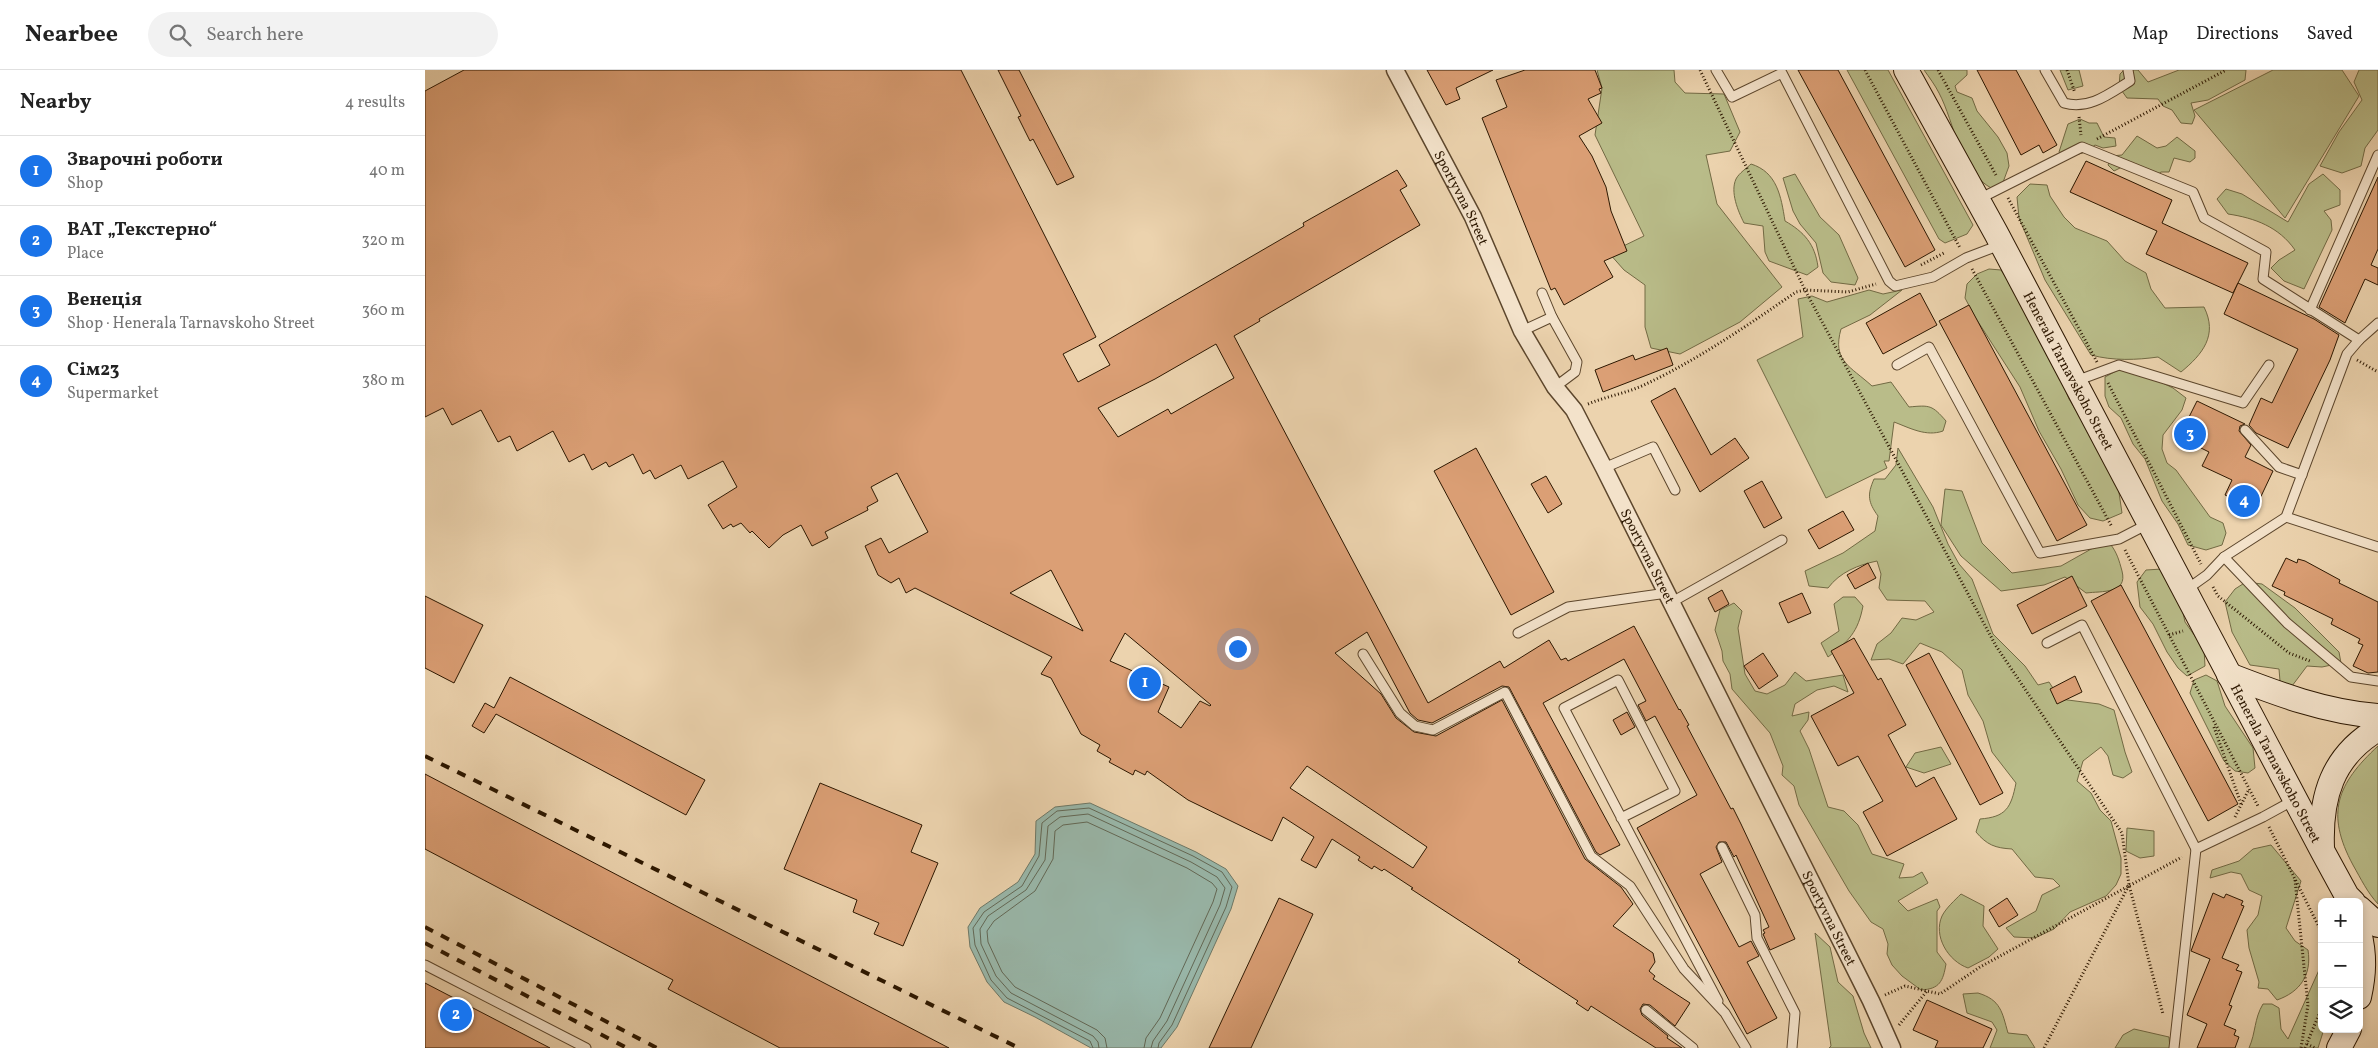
<!DOCTYPE html>
<html lang="en">
<head>
<meta charset="utf-8">
<style>
  :root { --surface:#fff; --page:#f2f2f2; --text:#222; --muted:#767676; --line:#e0e0e0; --accent:#1a73e8 }
  body { margin:0; font-family:Vollkorn,serif; background:var(--page); color:var(--text) }
  .controls { position:absolute; right:15px; bottom:15px; display:grid; overflow:hidden; border-radius:8px; box-shadow:0 2px 8px #0003 }
  .controls button { width:45px; height:45px; display:grid; place-items:center; padding:0; border:0; border-bottom:1px solid var(--line); background:var(--surface); color:var(--text); font:25px sans-serif }
  .you { position:absolute; left:812px; top:578px; width:18px; height:18px; margin:-12px; border:4px solid #fff; border-radius:50%; background:#1a73e8; box-shadow:0 0 0 8px #1a73e833 }
  .badge { display:grid; place-items:center; width:32px; height:32px; border-radius:50%; background:var(--accent); color:#fff; font-size:16px; font-weight:700 }
  .pin { position:absolute; translate:-50% -50%; border:2px solid #fff; box-shadow:0 1px 5px #0006 }
  .list { margin:0; padding:0; list-style:none }
  h2 { display:flex; justify-content:space-between; align-items:center; height:65px; margin:0; padding:0 20px; font-size:21px }
  h2 small { font-size:16px; font-weight:400; color:var(--muted) }
  .list li { display:grid; grid-template-columns:32px 1fr auto; gap:15px; align-items:center; box-sizing:border-box; height:70px; padding:0 20px; border-top:1px solid var(--line) }
  .list b { display:block; font-size:19px; white-space:nowrap }
  .list p { margin:0; font-size:16px; white-space:nowrap; color:var(--muted) }
  .list em { font-size:16px; font-style:normal; color:var(--muted) }
  .icon { flex:none; width:28px; height:28px; fill:none; stroke:currentColor; stroke-width:2; stroke-linecap:round; stroke-linejoin:round }
  .map { position:relative; flex:none; width:1953px; height:978px; overflow:hidden }
  header { display:flex; align-items:center; gap:30px; box-sizing:border-box; height:70px; padding:0 25px; background:var(--surface); border-bottom:1px solid var(--line) }
  header strong { font-size:24px }
  nav { display:flex; gap:28px; margin-inline-start:auto; font-size:18px }
  .search { width:350px; height:45px; background:var(--page); display:flex; align-items:center; gap:12px; box-sizing:border-box; padding:0 18px; border-radius:28px; color:var(--muted); font-size:19px }
  main { display:flex }
  aside { flex:1; background:var(--surface) }
  .map>svg:first-child { display:block }
  .green { fill:#b9bc89; stroke:#726a44 }
  .water { fill:#99b8ab; stroke:#6d7867 }
  .lines { fill:none; stroke-linecap:round; stroke-linejoin:round }
  .shore { stroke:#626856; stroke-width:1 }
  .building { fill:#db9f75; stroke:#2c1700; fill-rule:evenodd }
  .service-casing { stroke:#5c462c; stroke-width:11 }
  .minor-casing { stroke:#5c462c; stroke-width:19 }
  .secondary-casing { stroke:#2c1700; stroke-width:26 }
  .path { stroke:#2c1700; stroke-width:3; stroke-dasharray:1 2.5; stroke-linecap:butt }
  .service { stroke:#f3e2ca; stroke-width:9 }
  .minor { stroke:#f3e2ca; stroke-width:16 }
  .secondary { stroke:#f3e2ca; stroke-width:24 }
  .rail { stroke:#2c1700; stroke-width:4; stroke-dasharray:9 9; stroke-linecap:butt }
  .labels { text-anchor:middle; stroke-width:4; stroke-linejoin:round; paint-order:stroke }
  .street-label { font-size:14px; fill:#2c1700; stroke:#f3e2ca }
</style>
</head>
<body>
<header>
<strong>Nearbee</strong>
<div class="search"><svg class="icon" aria-label="search" viewBox="0 0 24 24"><circle cx="10" cy="10" r="6"/><path d="M15 15l6 6"/></svg>Search here</div>
<nav><a>Map</a><a>Directions</a><a>Saved</a></nav>
</header>
<main>
<aside>
<h2>Nearby<small>4 results</small></h2>
<ul class="list">
<li><span class="badge">1</span><div><b>Зварочні роботи</b><p>Shop</p></div><em>40 m</em></li>
<li><span class="badge">2</span><div><b>ВАТ „Текстерно“</b><p>Place</p></div><em>320 m</em></li>
<li><span class="badge">3</span><div><b>Венеція</b><p>Shop · Henerala Tarnavskoho Street</p></div><em>360 m</em></li>
<li><span class="badge">4</span><div><b>Сім23</b><p>Supermarket</p></div><em>380 m</em></li>
</ul>
</aside>
<div class="map">
<svg width="1953" height="978" viewBox="0 0 1953 978">
  <rect width="100%" height="100%" fill="#ecd3ae"/>
  <filter id="stains"><feTurbulence type="fractalNoise" baseFrequency=".004" numOctaves="4"/><feColorMatrix values="0 0 0 0 .2 0 0 0 0 .09 0 0 0 0 .02 0 0 0 .5 -.17"/></filter>
  <radialGradient id="worn" r=".72"><stop offset=".6" stop-color="#630" stop-opacity="0"/><stop offset="1" stop-color="#630" stop-opacity=".3"/></radialGradient>
  <!-- green -->
  <g class="green">
    <polygon points="1172,0 1249,0 1250,12 1260,23 1299,24 1315,62 1305,81 1281,85 1292,134 1357,217 1315,252 1255,284 1226,278 1220,257 1220,215 1199,200 1184,183 1219,166 1170,65 1177,18"/>
    <polygon points="1422,0 1463,0 1548,155 1542,164 1520,173 1514,169"/>
    <path d="M1499 0H1542V5L1530 16 1532 22 1547 28 1552 41 1573 67 1582 83 1584 96 1577 115 1568 119C1534 102 1530 53 1514 23 1510 15 1504 7 1499 0Z"/>
    <polygon points="1635,0 1654,0 1658,16 1643,20"/>
    <polygon points="1699,0 1713,0 1723,12 1754,0 1821,0 1820,10 1783,30 1766,33 1770,46 1767,54 1756,53 1747,40 1738,36 1733,29 1702,28 1694,17 1695,4"/>
    <polygon points="1848,0 1917,0 1934,26 1860,148 1769,40"/>
    <polygon points="1934,0 1953,0 1953,60 1940,78 1936,96 1917,103 1895,96 1914,62 1937,30 1929,12"/>
    <polygon points="1655,49 1664,53 1672,53 1679,67 1690,68 1691,76 1678,78 1670,75 1661,82 1639,88 1634,82 1643,54"/>
    <polygon points="1712,66 1732,78 1741,76 1752,67 1770,81 1770,88 1765,92 1749,88 1744,102 1736,102 1728,108 1699,96 1689,101 1683,95 1686,86 1697,85"/>
    <path d="M1326 94C1352 102 1356 126 1360 151 1379 162 1390 174 1393 197L1382 205 1344 191 1340 182 1338 156 1319 153C1313 141 1305 122 1311 109 1314 103 1322 98 1326 94Z"/>
    <polygon points="1370,104 1395,147 1414,165 1433,208 1430,215 1406,212 1398,203 1391,173 1375,154 1368,141 1358,108"/>
    <path d="M1898 104 1915 120V135L1899 141 1906 150 1907 160 1879 219 1859 211 1846 198 1854 190 1870 180C1854 157 1830 148 1803 144L1792 129 1801 119 1817 124 1863 152 1884 114Z"/>
    <path d="M1605 114 1622 115 1625 126 1639 147 1650 158 1682 171 1700 191 1721 203 1726 219 1740 238 1779 237C1793 265 1778 284 1756 302L1733 287C1712 290 1688 291 1666 285L1620 210 1594 148 1592 127Z"/>
    <polygon points="1564,199 1576,200 1607,246 1621,271 1644,329 1692,409 1697,443 1678,451 1665,448 1653,435 1636,399 1614,361 1595,317 1550,247 1540,228 1542,214 1552,204"/>
    <path d="M1444 220 1458 224 1477 220 1445 245 1416 259C1407 291 1425 296 1447 316L1466 312 1484 337C1505 335 1507 335 1521 351L1518 361C1501 367 1485 358 1469 352L1464 391H1459L1462 398 1401 428 1332 290 1378 267 1373 229 1387 226 1402 232Z"/>
    <polygon points="1693,300 1713,301 1748,318 1761,328 1757,340 1738,365 1737,379 1742,393 1751,400 1785,447 1798,453 1801,463 1797,475 1781,480 1763,475 1753,454 1737,431 1720,389 1708,374 1696,348 1684,337 1680,326 1680,307"/>
    <path d="M1473 378 1508 437 1523 474 1534 494 1547 509 1568 564 1600 596 1613 615 1624 612 1635 629 1674 634 1689 640 1700 682 1707 702 1698 708 1688 705 1683 686 1676 677 1658 691 1652 711 1666 723 1675 740 1686 751 1696 788V804L1691 815 1681 826 1645 842 1629 859 1610 868 1589 867 1581 858 1611 841 1617 825 1635 816 1628 809 1610 807 1587 779C1570 778 1562 775 1551 762L1555 749C1581 747 1586 738 1591 713L1567 682 1558 651 1543 625 1537 600 1517 582 1495 573 1478 594 1464 589 1446 590 1452 574 1466 563 1477 548 1491 550 1509 542 1500 531 1462 530 1454 518 1456 504 1452 491C1433 495 1415 502 1403 518L1384 516 1380 501 1418 483 1450 461 1453 446C1443 432 1442 425 1449 409H1460L1471 395Z"/>
    <path d="M1520 419 1537 421 1557 473 1587 503 1636 496 1668 478 1686 475C1692 483 1694 490 1697 501 1703 524 1677 521 1661 523L1640 507 1619 515 1576 521 1536 486 1516 455Z"/>
    <polygon points="1737,499 1755,529 1760,552 1779,579 1780,596 1762,606 1753,598 1742,582 1728,554 1715,537 1712,512 1721,500"/>
    <polygon points="1821,512 1837,514 1870,538 1914,582 1916,593 1897,597 1882,596 1867,616 1855,611 1854,599 1825,595 1807,562 1800,532 1810,519"/>
    <path d="M1418 527H1430L1438 536C1433 562 1424 571 1403 587L1396 573 1414 561 1409 534Z"/>
    <path d="M1309 533 1317 541 1313 558 1320 604 1330 621 1342 624 1360 615 1370 602 1381 611 1418 605 1423 622 1409 616 1392 620 1370 634 1367 646 1384 642 1383 650 1375 661 1384 679 1403 737 1419 741 1433 755 1447 784 1479 794 1474 808 1488 807 1497 802 1503 813 1473 831 1483 841 1512 829 1515 837 1512 841V882L1521 894C1518 911 1515 919 1496 920L1477 906 1467 895 1462 884 1463 874 1458 859 1446 852 1424 821 1374 735 1369 716 1357 705 1358 696 1345 663 1307 619 1305 604 1298 591 1297 581 1290 560 1295 540Z"/>
    <polygon points="1781,605 1792,611 1800,636 1828,678 1830,698 1823,703 1810,701 1799,691 1765,623 1769,610"/>
    <path d="M1953 676V834C1942 822 1936 809 1928 795 1900 743 1912 714 1953 676Z"/>
    <polygon points="1516,677 1526,694 1499,703 1481,697 1490,683"/>
    <polygon points="1702,758 1729,761 1729,786 1715,788 1701,781"/>
    <path d="M1846 775 1876 811 1861 858 1870 871 1883 880C1887 905 1875 922 1852 930L1843 919 1833 918 1834 912 1824 878 1822 860 1833 845 1837 826 1824 820 1816 804 1806 802 1785 808 1787 800 1814 791 1828 779Z"/>
    <path d="M1536 824 1559 836 1558 856 1573 879 1564 887 1543 898C1523 891 1508 866 1517 846 1521 838 1530 830 1536 824Z"/>
    <polygon points="1390,863 1405,877 1413,912 1428,926 1439,963 1446,978 1404,978 1406,976"/>
    <path d="M1894 900 1897 901V959H1899L1893 978H1824C1831 962 1829 949 1838 934H1847L1854 938 1856 959 1863 969Z"/>
    <path d="M1553 923C1576 930 1577 942 1583 963L1602 965 1610 978H1565L1572 960 1567 952 1542 943 1538 924Z"/>
    <polygon points="1709,959 1744,967 1745,978 1690,978 1698,965"/>
  </g>
  <!-- water -->
  <polygon class="water" points="665,733 771,782 801,799 813,816 806,839 752,957 736,978 666,978 610,947 579,932 562,912 545,877 543,857 555,838 593,812 610,784 611,751 630,737"/>
  <g class="lines">
    <!-- shore -->
    <g class="shore">
      <polyline points="668,978 665,971 582,928 566,910 550,875 548,858 559,842 597,816 614,786 617,753 632,741 664,738 768,786 797,802 807,817 801,837 747,955 734,973 733,978"/>
      <polyline points="674,978 673,972 668,966 586,923 571,906 556,874 555,859 563,846 601,820 620,790 623,756 635,747 663,744 766,792 792,807 800,818 795,835 742,951 728,971 726,978"/>
      <polyline points="682,978 680,968 672,960 590,917 577,902 563,872 562,861 569,851 610,821 628,789 630,761 638,755 662,752 762,798 787,813 792,819 788,832 735,948 721,968 719,978"/>
    </g>
  </g>
  <!-- building -->
  <g class="building">
    <path d="M39 0H536L671 267 638 284 653 312 685 295 674 275 879 156 878 153 972 100 982 116 975 120 995 155 834 249 835 251 809 266 1003 633 1075 591 1079 598 1124 570 1136 590 1141 588 1143 591 1209 556 1254 640 1255 639 1264 655 1262 656 1306 739 1308 738 1316 754 1370 869 1345 880 1338 864 1340 863 1338 860 1344 857 1311 785 1309 787 1301 772H1294L1291 777 1297 792 1275 804 1314 877 1326 871 1334 886 1322 892 1352 948 1322 964 1212 758 1272 725 1230 646 1221 651 1213 635 1221 631 1199 589 1118 633 1195 775 1175 785 1171 782 1084 617 1077 616 1007 653 993 650 985 643 942 562 910 583 956 624 971 648 989 662 1011 666 1077 630 1160 789 1196 817 1208 834 1188 856 1228 883 1230 892 1224 901 1230 906 1228 909 1265 933 1250 956 1225 935 1218 934 1215 939 1217 945 1243 966 1242 968 1257 978H1231L1166 936 1163 941 1151 933 1153 931 1093 892 1095 890 986 819 988 818 959 799 957 801 949 796 947 799 933 790 935 787 907 769 891 798 876 790 889 767 858 747 847 771 763 730 722 701 720 705 710 700 708 705 684 692 686 689 672 681 675 675 656 664 626 608 616 604 627 587 490 518 481 523 474 508 466 513 453 505 440 476 456 468 464 483 503 462 472 403 446 417 453 431 442 437 443 440 400 462 403 468 387 476 376 455 358 465 344 478 327 461 325 463 316 453 308 457 306 454 298 459 283 435 312 417 298 391 263 409 256 395 230 409 225 400 218 404 208 384 184 397 181 392 167 400 159 384 144 392 128 361 92 381 85 366 73 372 56 340 27 355 18 338 0 347V21ZM791 274 809 308 746 344 743 339 693 367 673 338 730 309ZM626 500 658 561 585 523ZM700 563 786 635 785 636 775 631 756 658 733 642 744 617 685 591ZM882 696 1002 777 988 798 865 718Z"/>
    <polygon points="573,0 594,0 649,107 632,115 608,69 605,71 593,47 596,46"/>
    <polygon points="1002,0 1068,0 1031,18 1035,29 1021,35"/>
    <polygon points="1100,0 1170,0 1177,18 1174,19 1176,23 1163,29 1177,53 1154,66 1167,86 1181,117 1186,141 1202,181 1179,191 1188,207 1139,235 1130,218 1126,220 1057,48 1082,37 1071,10"/>
    <polygon points="1373,0 1413,0 1510,180 1480,197"/>
    <polygon points="1552,0 1591,0 1632,75 1618,83 1614,75 1596,85"/>
    <polygon points="1661,91 1747,130 1737,153 1823,193 1808,223 1721,184 1732,161 1645,122"/>
    <polygon points="1953,107 1953,179 1946,195 1953,198 1953,215 1940,209 1920,253 1894,237"/>
    <polygon points="1813,213 1889,249 1914,265 1905,290 1863,378 1831,363 1824,355 1836,328 1847,333 1873,279 1799,244"/>
    <polygon points="1495,223 1512,255 1458,284 1441,253"/>
    <polygon points="1544,235 1662,455 1632,471 1514,251"/>
    <polygon points="1242,278 1248,295 1178,322 1170,300 1208,285 1210,290"/>
    <polygon points="1250,318 1286,385 1310,368 1324,388 1275,422 1226,331"/>
    <polygon points="1772,331 1820,354 1815,356 1814,361 1826,375 1820,387 1848,401 1830,439 1800,425 1807,410 1777,396 1784,382 1754,367"/>
    <polygon points="1051,378 1129,522 1086,545 1009,401"/>
    <polygon points="1121,406 1137,434 1123,443 1106,414"/>
    <polygon points="1337,411 1357,448 1339,458 1319,421"/>
    <polygon points="1418,441 1429,460 1394,479 1383,460"/>
    <polygon points="1861,488 1872,493 1873,489 1880,491 1915,510 1914,513 1953,532 1953,602 1943,603 1928,596 1938,575 1933,573 1935,569 1906,554 1908,549 1859,525 1860,522 1847,516"/>
    <polygon points="1443,493 1451,508 1430,519 1422,505"/>
    <polygon points="1647,506 1662,536 1607,564 1592,535"/>
    <polygon points="1696,515 1813,734 1783,751 1666,531"/>
    <polygon points="1297,520 1304,534 1290,542 1283,528"/>
    <polygon points="1377,523 1386,543 1363,553 1354,533"/>
    <polygon points="0,526 58,555 29,613 0,598"/>
    <polygon points="1429,568 1453,610 1456,608 1481,655 1463,665 1491,717 1509,707 1532,749 1462,786 1438,742 1458,731 1433,686 1413,696 1386,646 1429,623 1406,581"/>
    <polygon points="1338,583 1353,606 1334,619 1319,596"/>
    <polygon points="1504,583 1578,723 1555,735 1481,595"/>
    <polygon points="1650,606 1657,622 1632,634 1625,619"/>
    <polygon points="85,607 280,710 261,745 71,644 59,663 47,656 60,633 69,638"/>
    <polygon points="1202,642 1210,657 1196,665 1188,650"/>
    <polygon points="0,704 255,838 524,978 355,978 243,919 248,910 0,779"/>
    <polygon points="395,713 497,755 486,782 513,793 478,876 449,864 454,853 428,842 432,830 359,799"/>
    <polygon points="1788,823 1799,828 1801,824 1818,831 1816,835 1819,836 1797,888 1814,895 1811,900 1817,902 1804,935 1807,936 1799,955 1811,960 1809,965 1814,967 1810,978 1772,978 1782,954 1762,945 1785,889 1766,881"/>
    <polygon points="854,828 888,844 826,978 784,978"/>
    <polygon points="1582,828 1593,845 1574,857 1564,840"/>
    <polygon points="0,913 125,978 0,978"/>
    <polygon points="1502,930 1567,959 1558,978 1510,978 1513,971 1488,960"/>
  </g>
  <g class="lines">
    <defs>
      <g id="service">
        <polyline points="1291,0 1307,27 1357,3 1464,211 1470,216 1508,207 1541,188 1575,175"/>
        <path d="M1620 0 1639 33C1664 40 1684 24 1705 11L1703 0"/>
        <polyline points="1552,130 1657,77 1768,122 1779,148 1841,182 1838,209 1934,270"/>
        <polyline points="1885,240 1953,85"/>
        <polyline points="1127,247 1152,292 1150,302 1130,317"/>
        <polyline points="1097,261 1127,247 1117,223"/>
        <polyline points="1472,295 1504,277 1615,483 1694,469 1723,454"/>
        <polyline points="1651,311 1694,295 1818,333 1844,295"/>
        <polyline points="1820,360 1854,397 1877,405"/>
        <polyline points="1179,398 1228,377 1250,420"/>
        <polyline points="1861,447 1953,477"/>
        <polyline points="1799,487 1862,553 1926,607 1953,611"/>
        <polyline points="1761,520 1782,505 1799,487 1861,447 1922,284 1934,270 1953,253"/>
        <polyline points="1247,532 1357,470"/>
        <polyline points="1093,563 1143,537 1242,523"/>
        <polyline points="1622,573 1657,555 1771,779 1838,747 1869,730"/>
        <polyline points="938,584 975,643 990,656 1008,660 1080,622 1166,786 1205,816 1259,899 1300,943 1321,978"/>
        <polyline points="1196,748 1250,721 1193,610 1139,638 1207,768 1293,931"/>
        <polyline points="1297,777 1330,845 1332,868 1370,943 1367,978"/>
        <polyline points="0,895 161,978"/>
        <polyline points="1221,940 1268,978"/>
        <polyline points="1749,978 1771,779"/>
      </g>
      <g id="minor">
        <path id="s1" d="M970 0 1048 147 1097 261 1130 317 1149 340 1179 398 1446 931 1467 978"/>
      </g>
      <g id="secondary">
        <path id="s2" d="M1481 0 1571 163 1898 782 1922 826 1928 832"/>
        <path d="M1804 605C1853 624 1900 642 1953 646"/>
        <path d="M1897 778C1895 727 1907 686 1953 659"/>
        <polyline points="1934,838 1953,855"/>
        <path d="M1934 862C1940 885 1939 904 1934 927"/>
        <polyline points="1914,978 1924,959"/>
      </g>
    </defs>
    <!-- service casing -->
    <use href="#service" class="service-casing"/>
    <!-- minor casing -->
    <use href="#minor" class="minor-casing"/>
    <!-- secondary casing -->
    <use href="#secondary" class="secondary-casing"/>
    <!-- path -->
    <g class="path">
      <polyline points="1275,0 1380,220 1571,576 1697,763 1704,815 1738,944"/>
      <polyline points="1440,0 1535,178"/>
      <polyline points="1513,0 1572,107"/>
      <polyline points="1642,0 1650,23"/>
      <polyline points="1654,47 1656,65"/>
      <polyline points="1672,69 1801,0"/>
      <polyline points="1583,128 1672,292"/>
      <polyline points="1496,195 1519,183"/>
      <polyline points="1547,199 1687,457"/>
      <polyline points="1932,290 1953,302"/>
      <polyline points="1683,313 1776,494"/>
      <path d="M1163 334C1182 326 1203 323 1221 314 1274 289 1323 255 1371 222L1380 220 1423 222 1451 214"/>
      <polyline points="1700,480 1833,736"/>
      <polyline points="1788,517 1793,526 1864,583 1885,591"/>
      <polyline points="1744,565 1758,561"/>
      <polyline points="1789,657 1816,734"/>
      <polyline points="1810,747 1824,719"/>
      <polyline points="1844,757 1897,863"/>
      <polyline points="1870,810 1883,935 1876,978"/>
      <polyline points="1460,925 1480,916 1515,924 1555,897 1757,787"/>
      <polyline points="1474,955 1502,921"/>
      <polyline points="1882,974 1890,978"/>
      <polyline points="1619,978 1704,815"/>
      <polyline points="1880,978 1897,937"/>
    </g>
    <!-- service -->
    <use href="#service" class="service"/>
    <!-- minor -->
    <use href="#minor" class="minor"/>
    <!-- secondary -->
    <use href="#secondary" class="secondary"/>
    <!-- rail -->
    <g class="rail">
      <polyline points="0,686 594,978"/>
      <polyline points="0,857 232,978"/>
      <polyline points="0,873 202,978"/>
    </g>
  </g>
  <g class="labels">
    <!-- street labels -->
    <g class="street-label">
      <text dy="5" stroke="none"><textPath href="#s1" startOffset="144">Sportyvna Street</textPath></text>
      <text dy="5" stroke="none"><textPath href="#s2" startOffset="342">Henerala Tarnavskoho Street</textPath></text>
      <text dy="5" stroke="none"><textPath href="#s1" startOffset="549">Sportyvna Street</textPath></text>
      <text dy="5" stroke="none"><textPath href="#s2" startOffset="786">Henerala Tarnavskoho Street</textPath></text>
      <text dy="5" stroke="none"><textPath href="#s1" startOffset="954">Sportyvna Street</textPath></text>
    </g>
  </g>
  <rect width="100%" height="100%" filter="url(#stains)"/>
  <rect width="100%" height="100%" fill="url(#worn)"/>
</svg>
<div class="controls">
<button>+</button>
<button>−</button>
<button><svg class="icon" aria-label="layers" viewBox="0 0 24 24"><path d="M12 4l9 5-9 5-9-5zM3 14l9 5 9-5"/></svg></button>
</div>
<div class="you"></div>
<div class="pin badge" style="left:720px;top:613px">1</div>
<div class="pin badge" style="left:31px;top:945px">2</div>
<div class="pin badge" style="left:1765px;top:364px">3</div>
<div class="pin badge" style="left:1819px;top:431px">4</div>
</div>
</main>
</body>
</html>
